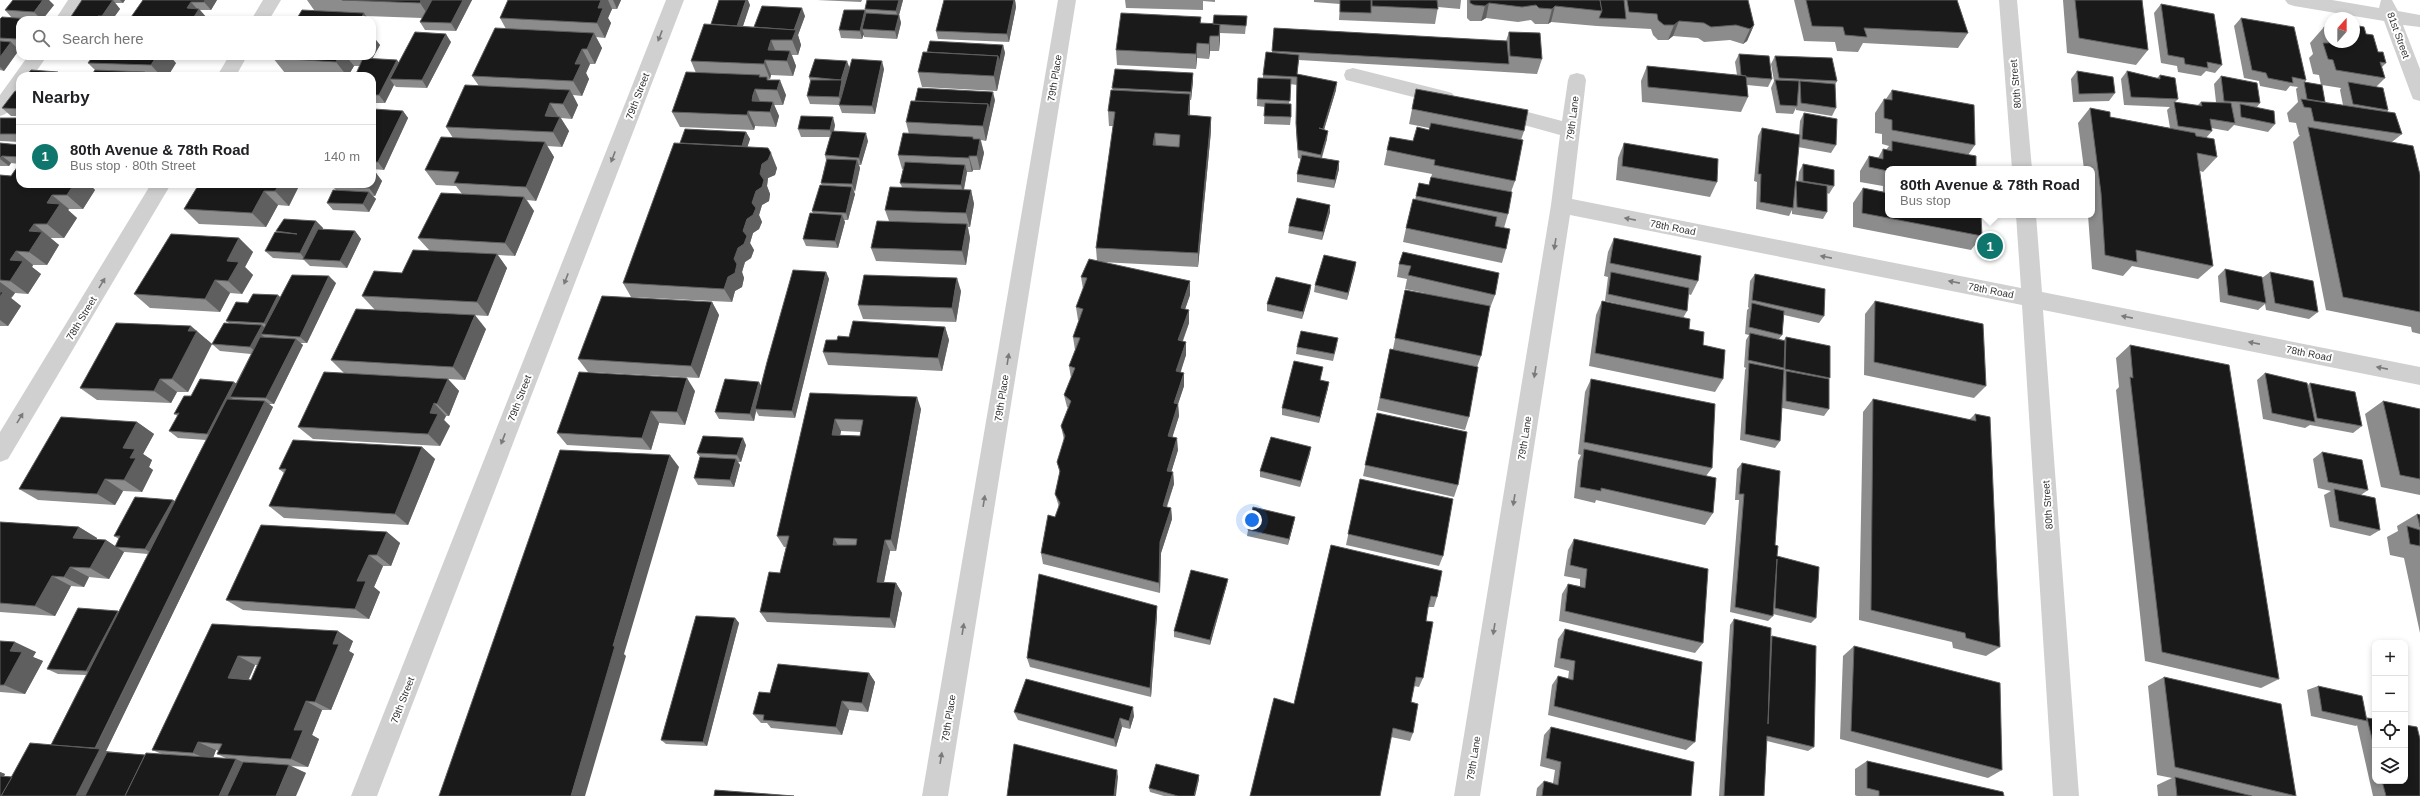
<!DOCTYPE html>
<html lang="en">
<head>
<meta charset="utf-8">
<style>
  :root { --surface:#fff; --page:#f6f6f6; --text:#202124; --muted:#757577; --line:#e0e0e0; --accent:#0f766e }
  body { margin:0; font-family:Arial,sans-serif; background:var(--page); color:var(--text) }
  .controls { position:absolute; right:12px; bottom:12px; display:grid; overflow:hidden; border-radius:8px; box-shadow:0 2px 6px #0003 }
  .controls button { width:36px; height:36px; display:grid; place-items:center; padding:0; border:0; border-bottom:1px solid var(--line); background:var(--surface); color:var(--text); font:20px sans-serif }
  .compass { position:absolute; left:2324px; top:12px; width:36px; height:36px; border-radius:50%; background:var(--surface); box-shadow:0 2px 6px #0003; rotate:21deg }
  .you { position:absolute; left:1252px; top:520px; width:14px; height:14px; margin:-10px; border:3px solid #fff; border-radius:50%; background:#1a73e8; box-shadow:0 0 0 6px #1a73e833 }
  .badge { display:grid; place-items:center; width:26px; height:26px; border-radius:50%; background:var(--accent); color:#fff; font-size:13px; font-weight:700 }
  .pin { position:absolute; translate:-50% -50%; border:2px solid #fff; box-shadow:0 1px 4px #0006 }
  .popup { position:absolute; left:1885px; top:166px; width:210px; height:52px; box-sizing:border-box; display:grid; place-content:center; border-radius:8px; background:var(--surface); filter:drop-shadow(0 1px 3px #0005); font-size:13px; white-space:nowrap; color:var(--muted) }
  .popup b { font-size:15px; color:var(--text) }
  .popup::after { content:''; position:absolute; left:50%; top:100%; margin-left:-8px; border:8px solid transparent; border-top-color:var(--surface) }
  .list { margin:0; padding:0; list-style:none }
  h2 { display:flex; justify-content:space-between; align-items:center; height:52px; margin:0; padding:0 16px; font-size:17px }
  h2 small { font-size:13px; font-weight:400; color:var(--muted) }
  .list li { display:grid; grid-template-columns:26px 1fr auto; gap:12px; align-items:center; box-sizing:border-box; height:64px; padding:0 16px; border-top:1px solid var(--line) }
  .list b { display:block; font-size:15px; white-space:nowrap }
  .list p { margin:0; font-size:13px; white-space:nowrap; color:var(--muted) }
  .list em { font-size:13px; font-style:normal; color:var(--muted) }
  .icon { flex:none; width:22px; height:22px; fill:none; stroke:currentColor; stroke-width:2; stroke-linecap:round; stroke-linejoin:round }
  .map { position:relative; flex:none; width:2420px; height:796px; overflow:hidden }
  .search { position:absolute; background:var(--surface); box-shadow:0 2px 6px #0003; left:16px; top:16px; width:360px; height:44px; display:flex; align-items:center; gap:10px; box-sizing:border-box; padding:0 14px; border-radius:12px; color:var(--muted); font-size:15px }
  .panel { position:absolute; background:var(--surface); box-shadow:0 2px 6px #0003; left:16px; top:72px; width:360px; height:116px; border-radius:12px }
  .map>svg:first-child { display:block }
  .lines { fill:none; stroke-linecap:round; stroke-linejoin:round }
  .minor { fill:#d0d0d0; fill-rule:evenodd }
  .wall { fill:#8c8c8c; fill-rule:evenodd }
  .shaded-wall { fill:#5f5f5f }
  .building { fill:#1a1a1a; stroke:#5f5f5f; fill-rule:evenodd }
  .oneway { fill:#7a7a7a }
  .labels { text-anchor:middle; stroke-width:4; stroke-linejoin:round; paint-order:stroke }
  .street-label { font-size:10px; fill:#333; stroke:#fff }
</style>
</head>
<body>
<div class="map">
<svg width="2420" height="796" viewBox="0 0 2420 796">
  <rect width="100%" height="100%" fill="#fff"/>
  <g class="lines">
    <!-- minor -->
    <g class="minor">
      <polygon points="68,0 87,0 74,20 55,20"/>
      <polygon points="263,0 281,0 269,20 251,20"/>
      <polygon points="666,0 684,0 377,796 351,796"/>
      <polygon points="1058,0 1076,0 948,796 922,796"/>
      <polygon points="1999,0 2017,0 2032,169 2012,169"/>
      <polygon points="2285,0 2332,0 2379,8 2381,0 2392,0 2398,11 2420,15 2420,27 2403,25 2420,69 2420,101 2413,99 2411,94 2384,21 2294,6 2288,4"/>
      <path d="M28 56H47L33 76H20C20 92 18 111 0 116V95Z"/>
      <polygon points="229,56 247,56 236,76 217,76"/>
      <polygon points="1353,68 1445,91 1452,93 1455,98 1452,103 1445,105 1346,80 1344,75 1346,70"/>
      <polygon points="1577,73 1584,75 1586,80 1572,199 2021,288 2016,215 2036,215 2042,292 2420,367 2420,385 2043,310 2079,796 2053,796 2022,305 1570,215 1480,796 1454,796 1551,205 1560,135 1491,116 1488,111 1491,106 1498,104 1562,121 1568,80 1570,75"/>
      <polygon points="151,184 171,184 8,459 0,462 0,432"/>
    </g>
  </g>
  <!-- wall -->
  <g class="wall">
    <polygon points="82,0 125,0 123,3 115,3 120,9 112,20 71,20 70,18"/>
    <polygon points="143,0 217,0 211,10 200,10 206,17 204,20 129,20"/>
    <polygon points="307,0 472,0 456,31 425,30 420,22 422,18 366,16 369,20 360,20 314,10"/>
    <polygon points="508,0 621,0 617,9 612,9 608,18 611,23 605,38 596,37 602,48 595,64 590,64 586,73 589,79 582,96 573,95 578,105 572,119 561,118 569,131 562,147 547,146 554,157 536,201 527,200 534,211 515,256 498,255 507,268 488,316 385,310 486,329 465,380 448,379 459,391 449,416 446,416 444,420 450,426 440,446 313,439 298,427 344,373 331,360 375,310 362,296 402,273 429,250 418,238 462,194 456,186 436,185 425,170 453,138 446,127 479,86 472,76 506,29 500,18"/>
    <polygon points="817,0 862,0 861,2"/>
    <polygon points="867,0 903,0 899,15 901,23 897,39 864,37 864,34 862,39 841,38 839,30 865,10 865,9"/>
    <polygon points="944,0 1015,0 1016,7 1009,42 938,39 936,31"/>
    <polygon points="1125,0 1215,0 1215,2 1203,1 1203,10 1126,8"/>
    <polygon points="1314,0 1461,0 1460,9 1438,7 1435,24 1339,20 1340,4 1314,2"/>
    <polygon points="1467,0 1748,0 1754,25 1747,41 1743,44 1730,40 1704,42 1698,38 1673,36 1668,40 1658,40 1653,35 1651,29 1597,26 1551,22 1548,24 1535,24 1531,20 1518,22 1486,18 1481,21 1470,21 1467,18"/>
    <polygon points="1794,0 1957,0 1968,33 1958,48 1863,43 1858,52 1837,51 1835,42 1804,41"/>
    <polygon points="2063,0 2142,0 2148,50 2136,65 2067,53"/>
    <polygon points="2161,4 2222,65 2215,73 2206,71 2201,76 2178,72 2177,66 2161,63 2154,13"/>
    <polygon points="54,5 42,20 20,20 20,47 16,46 19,50 4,71 0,70 0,19 12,18 5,10"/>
    <polygon points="750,5 743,26 754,27 805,16 798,35 801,45 798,55 792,55 796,66 793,76 771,75 770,79 768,79 786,95 783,105 774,105 779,116 776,127 755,126 754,130 680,127 672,112 696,73 691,61 711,24"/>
    <polygon points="1247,16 1245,34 1220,33 1219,51 1210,51 1209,59 1197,58 1196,69 1117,65 1116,50 1201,17 1201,24 1213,24"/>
    <path d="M2241 18 2306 80 2305 82 2321 85 2319 75 2313 74 2309 58 2313 54 2310 43 2324 27 2326 28 2330 23V42L2366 34 2386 63 2382 67 2385 78 2376 87 2388 110 2387 112 2402 134 2392 142 2420 175V334L2412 332 2411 327 2326 310 2293 142 2300 135H2299L2296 123 2289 122 2287 113 2298 102 2296 89 2298 87 2290 86 2286 91 2260 86 2259 81 2244 78 2234 26ZM2322 85 2341 88 2340 90 2343 105 2325 102Z"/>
    <polygon points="1274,28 1506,41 1509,32 1542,59 1537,74 1299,60 1297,74 1336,90 1324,130 1327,139 1322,158 1339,161 1339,169 1334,188 1297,182 1297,174 1301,159 1298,158 1296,131 1297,85 1290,84 1289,104 1291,117 1290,125 1264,124 1265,107 1257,106 1258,78 1263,78 1263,75 1272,53"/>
    <polygon points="372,35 380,45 372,59 399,62 451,42 427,88 396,87 394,85 385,103 372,103 372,76 360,66 354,66 348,76 285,73 273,58 274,56 372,56"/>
    <polygon points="1003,45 1005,53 997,91 922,87 918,72 927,52"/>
    <polygon points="1739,54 1772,79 1768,87 1747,85 1748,97 1741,112 1642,102 1641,81 1647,66 1737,75 1735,62"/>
    <polygon points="1775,56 1837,81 1835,85 1836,108 1832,116 1796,110 1796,108 1793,114 1776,113 1771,88 1774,81 1771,64"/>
    <polygon points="88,63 176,63 168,76 91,76 95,70"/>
    <polygon points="850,69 884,69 875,114 842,113 839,105 810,104 807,96 810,81 809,77"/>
    <polygon points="2077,71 2115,93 2109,101 2073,102 2071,79"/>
    <polygon points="2127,71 2157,78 2160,75 2178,99 2175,102 2197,106 2201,102 2216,102 2214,84 2221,76 2260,103 2257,107 2275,124 2268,132 2234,125 2228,131 2211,128 2212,131 2206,138 2217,157 2203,172 2200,171 2213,266 2198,279 2132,266 2123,276 2092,269 2088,215 2092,215 2092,169 2084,169 2078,123 2090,108 2110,117 2170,128 2167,110 2170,107 2124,105 2121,79"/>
    <polygon points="1193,73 1193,81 1191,100 1190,100 1190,115 1211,117 1211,131 1198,267 1101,262 1190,281 1190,295 1185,309 1189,323 1183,341 1186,355 1180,372 1184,386 1178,404 1179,416 1172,437 1178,450 1171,472 1173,472 1174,484 1167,507 1171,508 1172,519 1161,553 1160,593 1043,564 1041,553 1059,507 1055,494 1060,474 1057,462 1064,440 1061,426 1068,408 1067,407 1064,395 1071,378 1069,366 1075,350 1073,337 1079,320 1078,320 1076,307 1083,289 1081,277 1097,261 1096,248 1113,126 1109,126 1108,111 1113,90 1112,88"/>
    <polygon points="1892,90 1975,145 1968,155 1888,169 1888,215 1982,236 1971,250 1853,227 1853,203 1863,188 1883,192 1883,186 1860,182 1860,171 1869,156 1878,158 1883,149 1886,150 1889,146 1882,144 1882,134 1875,133 1875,113 1884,99 1886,99"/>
    <polygon points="20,92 20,116 11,116 2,108"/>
    <polygon points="995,100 986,141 981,140 984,153 980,170 973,170 972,172 967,172 964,190 971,190 974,204 970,227 968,227 970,238 966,265 876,261 871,248 889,221 885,210 902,187 900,183 903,169 902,169 898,155 909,134 906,122"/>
    <polygon points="1412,109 1524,131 1521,140 1515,181 1511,192 1508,214 1504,228 1506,249 1502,263 1403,242 1406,228 1415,200 1419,183 1429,185 1432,174 1384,165 1387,150 1413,141 1429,130 1429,128 1409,124"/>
    <polygon points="403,111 408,118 384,170 372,169 372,113"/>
    <polygon points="1804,113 1836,145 1831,153 1798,147 1795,183 1796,181 1798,182 1799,172 1803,164 1834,186 1829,194 1827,193 1827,212 1823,219 1792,214 1792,210 1789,216 1756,209 1757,182 1754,181 1758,136 1762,128 1799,135 1800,121"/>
    <polygon points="0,118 20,118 20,142 0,141"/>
    <polygon points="835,125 834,131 868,141 861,165 859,165 860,168 854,192 855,194 848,220 844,220 845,222 838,248 806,246 803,239 813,213 812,211 822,185 821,183 826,160 825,155 830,137 801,137 798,129"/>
    <polygon points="746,132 750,139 747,147 777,168 775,175 768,178 767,186 770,194 769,201 762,205 759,215 762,222 759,229 753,233 750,243 754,250 751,258 745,262 742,272 744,278 742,287 735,291 732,302 631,297 623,283 680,143"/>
    <polygon points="0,143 20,145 20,184 89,184 95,190 83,209 69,209 68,210 77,218 64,238 50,238 59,245 47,265 33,265 32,267 41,274 28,294 15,293 13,296 11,298 21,306 8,326 0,326 0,175 11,176 19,164 11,163 9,166 0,166"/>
    <polygon points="1624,143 1717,182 1710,197 1616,180 1618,158"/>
    <polygon points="376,173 382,181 375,196 373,196 376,199 369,212 333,210 327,203 336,190 333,187"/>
    <polygon points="199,184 298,188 289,206 278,205 266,227 199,224 184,209"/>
    <polygon points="1330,212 1322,240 1288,233 1289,226"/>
    <polygon points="316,221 323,228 322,230 355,231 361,239 347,268 310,266 304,260 273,258 265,251 277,232 276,231"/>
    <polygon points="239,238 253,252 245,267 253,275 242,294 230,293 220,312 150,308 134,294"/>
    <polygon points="1614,238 1698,281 1691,295 1688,294 1687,311 1683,318 1605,301 1608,277 1604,276 1608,252"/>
    <polygon points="1403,252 1495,295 1490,308 1489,308 1481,356 1477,367 1469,417 1465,430 1377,410 1390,349 1393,349 1405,290 1429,294 1405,289 1407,279 1397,277 1399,264"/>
    <polygon points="1356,262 1355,269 1347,300 1314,292 1315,285"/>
    <polygon points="2225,269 2262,278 2270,272 2318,312 2309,319 2266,310 2265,304 2258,310 2220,302 2218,276"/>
    <polygon points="826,272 829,279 795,418 759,416 756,411 754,421 719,419 715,412 761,385"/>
    <polygon points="1755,274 1824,316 1819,323 1784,315 1782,335 1779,339 1784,340 1786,337 1830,378 1828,379 1829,409 1824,416 1782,408 1780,441 1775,448 1740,440 1745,370 1746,368 1744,367 1746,340 1749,335 1745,334 1747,310 1749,308 1748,307 1750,281"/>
    <path d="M336 283 307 343H300L303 345 274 404H269L273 407 106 751 145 755 162 754 152 750 212 624 353 641 349 651 354 654 331 710H322L312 735 319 739 308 767 290 766 306 773 0 796V772L5 774 4 776 12 777 51 745 86 675 58 674 47 669 118 611H119L148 554 125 552H124L109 579 89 577 84 587 71 586 55 616 0 612V522L79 527 97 538V540H106L115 546 119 539 114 536 173 500 175 501 206 440 178 438 169 431 178 416 174 414 191 396 236 383 251 354 220 351 212 344 229 323 226 321 248 303 280 297ZM255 665H257L251 680 249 679ZM216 750 219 751 217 754 228 759 213 758Z"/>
    <polygon points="1311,285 1310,292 1302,319 1267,311 1267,304"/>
    <polygon points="961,291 956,322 863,319 858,305"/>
    <polygon points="1602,301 1689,329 1703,345 1723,379 1715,392 1589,366 1596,315"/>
    <polygon points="1875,301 1986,386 1974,398 1864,375 1865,314"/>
    <polygon points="712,302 719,315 699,378 588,372 578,359"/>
    <polygon points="945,327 949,340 942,371 828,365 823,352 837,340 849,337"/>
    <polygon points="206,339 212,344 188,392 177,392 171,403 97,400 80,388"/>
    <polygon points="1337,345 1333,361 1296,354 1297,347"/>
    <polygon points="2130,345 2279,679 2261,688 2145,661 2116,390 2119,387 2116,358"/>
    <polygon points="1323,367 1320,380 1328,388 1319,423 1282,415 1282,408"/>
    <polygon points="2265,373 2308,385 2310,383 2362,426 2353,433 2310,425 2305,428 2263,419 2257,380"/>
    <polygon points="1591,379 1712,468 1706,476 1713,513 1705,525 1596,500 1595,503 1574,498 1578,461 1581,455 1578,454 1585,392"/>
    <polygon points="695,391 685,425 659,423 651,450 567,445 557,433"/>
    <path d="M810 393 921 409 896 551H890L884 582 896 583 902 593 895 628 767 622 760 612 780 573 786 547H784L777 536ZM841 431 861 432 860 436 840 435Z"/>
    <polygon points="1873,399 1969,420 1975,414 2000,647 1986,656 1953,648 1952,642 1859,620 1863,412"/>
    <polygon points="2383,401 2420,409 2420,495 2381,487 2365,414"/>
    <polygon points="1377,413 1458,485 1454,497 1363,476"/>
    <polygon points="137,422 154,434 143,454 152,460 149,467 153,470 142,492 123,491 115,505 38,500 19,489"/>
    <polygon points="746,445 741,462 738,462 740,465 734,487 698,485 694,478 700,457 697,453"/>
    <polygon points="422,447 435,459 408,525 284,518 269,506 284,473 279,469"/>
    <polygon points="2322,452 2368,490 2361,495 2380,530 2370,536 2330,527 2324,495 2331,491 2318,488 2313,459"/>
    <polygon points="1310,453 1300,487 1260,477 1260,471"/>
    <polygon points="1742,463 1775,545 1777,556 1816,618 1811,623 1773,614 1773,616 1768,621 1730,612 1739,500 1735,500 1737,469"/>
    <polygon points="1360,479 1443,556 1439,566 1346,545"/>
    <polygon points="2417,514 2420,515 2420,633 2404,558 2390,555 2387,537 2398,531 2397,526"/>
    <polygon points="1295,517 1294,522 1288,545 1247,536 1248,530"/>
    <polygon points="387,532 400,543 391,566 383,566 374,587 380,592 369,619 243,610 226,600"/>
    <polygon points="1574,539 1703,643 1695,653 1559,621 1562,594 1568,584 1580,586 1580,579 1564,576 1568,550"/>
    <polygon points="1331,545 1437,597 1434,607 1428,607 1426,621 1423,678 1419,687 1414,686 1411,702 1413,733 1410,741 1391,737 1294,704"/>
    <polygon points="1227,584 1210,645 1174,637 1174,631"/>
    <polygon points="1157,616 1151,697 1030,667 1027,658"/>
    <polygon points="735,618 739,623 707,746 666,744 661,740"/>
    <polygon points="1734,619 1771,636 1772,636 1814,747 1808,751 1767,741 1764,796 1719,796 1730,625"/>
    <polygon points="1565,629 1695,742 1686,750 1548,715 1552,685 1558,676 1568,679 1569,671 1554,667 1558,639"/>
    <polygon points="0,641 36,652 33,657 43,661 25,694 0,692"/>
    <polygon points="1854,646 2002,770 1988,778 1840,739 1843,656"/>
    <polygon points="869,673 875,682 868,712 849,710 842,735 771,728 767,723 761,723 753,714 770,693"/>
    <polygon points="2164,677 2296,796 2158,796 2157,785 2172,778 2157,775 2148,686"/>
    <polygon points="2318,686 2366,718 2367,718 2375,719 2375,781 2405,781 2420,796 2373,796 2357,725 2356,726 2311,716 2307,690"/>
    <polygon points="1014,712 1134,716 1130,729 1122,727 1116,747 1018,720"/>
    <polygon points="1551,727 1691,796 1536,796 1537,788 1544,781 1553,783 1555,770 1540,766 1544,735"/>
    <polygon points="1867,761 2004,796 1857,796 1855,795 1855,769"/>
    <polygon points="1199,779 1195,796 1164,796 1150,792 1149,788"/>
  </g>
  <!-- shaded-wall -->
  <g class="shaded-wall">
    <polygon points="43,0 49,0 54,5 42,20 34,12"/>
    <polygon points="113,0 120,9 112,20 106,20 102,16"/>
    <polygon points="120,0 125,0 123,3"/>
    <polygon points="205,0 217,0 211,10 204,2"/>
    <polygon points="421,0 439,0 430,18 420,3"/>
    <polygon points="463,0 472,0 456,31 451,23"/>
    <polygon points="601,0 608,0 612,9 608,18 611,23 605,38 597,23 598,8"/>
    <polygon points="613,0 621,0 617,9"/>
    <polygon points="746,0 748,0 750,5 740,35 737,27"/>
    <polygon points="899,0 903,0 899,15 901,23 897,39 895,31 898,18 896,11"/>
    <polygon points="1014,0 1015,0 1016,7 1009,42 1007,34"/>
    <polygon points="191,2 198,10 187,8"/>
    <polygon points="1489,3 1486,18 1481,21 1485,6"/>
    <polygon points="1555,6 1551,22 1548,24 1552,9"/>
    <polygon points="802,8 805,16 798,35 801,45 798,55 792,40 794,30"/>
    <polygon points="199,9 206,17 204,20 192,20"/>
    <polygon points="865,10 868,18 862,29 864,34 862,39 860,31"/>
    <polygon points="364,13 369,20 360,20"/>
    <polygon points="98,16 102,20 95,20"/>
    <polygon points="1679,21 1673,36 1668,40 1674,25"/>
    <polygon points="372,24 375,28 372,34"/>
    <polygon points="1220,24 1220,40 1219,51 1219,36"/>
    <polygon points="1754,25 1747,41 1743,44 1750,29"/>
    <polygon points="20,33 20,43 16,39"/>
    <polygon points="594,33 602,48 595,64 587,49"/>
    <polygon points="446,34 451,42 427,88 422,80"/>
    <polygon points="372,35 380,45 368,66 360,56 372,56"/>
    <polygon points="1210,36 1210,51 1209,59 1209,44"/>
    <polygon points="771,40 777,55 768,50"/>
    <polygon points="11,42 19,50 4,71 0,67 0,57"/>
    <polygon points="1197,43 1197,58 1196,69 1196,54"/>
    <polygon points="1003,45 1005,53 1001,71 999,63"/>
    <polygon points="582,49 590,64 586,73 589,79 582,96 573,81 575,64"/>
    <polygon points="790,51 796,66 793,76 787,61"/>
    <polygon points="157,56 170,56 176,63 168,76 161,76 151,65"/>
    <polygon points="339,56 346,56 354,66 348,76 347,76 336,62"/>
    <polygon points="998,56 1001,71 997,91 994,76"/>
    <polygon points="397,60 403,68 390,79 394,85 385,103 379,95"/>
    <polygon points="765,60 771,75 770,79 764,64"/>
    <polygon points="847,61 850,69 844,87 845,88 842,105 839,97 842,82 841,80"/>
    <polygon points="882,61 884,69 875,114 872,106"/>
    <polygon points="58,72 62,76 55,76"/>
    <polygon points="145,72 148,76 142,76"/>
    <polygon points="1193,73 1193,81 1191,100 1191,92"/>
    <polygon points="780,80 786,95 783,105 777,90"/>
    <polygon points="1337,82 1336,90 1322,136 1323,129"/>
    <polygon points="755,89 761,104 752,101"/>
    <polygon points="570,90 578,105 572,119 563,104"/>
    <polygon points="993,92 995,100 986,141 983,126 988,104"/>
    <polygon points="1190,94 1190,109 1188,130 1188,115"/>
    <polygon points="773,102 779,116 776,127 770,112"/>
    <polygon points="550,103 559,118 560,117 569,131 562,147 553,132 545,116"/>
    <polygon points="403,111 408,118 384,170 378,162"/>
    <polygon points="748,111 755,126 754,130 747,115"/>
    <polygon points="833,117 835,125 832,138 830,130"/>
    <polygon points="1211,117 1211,131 1198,267 1198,253"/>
    <polygon points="20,129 20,138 16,134"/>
    <polygon points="1328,131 1327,139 1320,162 1321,155"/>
    <polygon points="746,132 750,139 743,161 740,153"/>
    <polygon points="866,133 868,141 861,165 859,158"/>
    <polygon points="1155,133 1156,148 1153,145"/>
    <polygon points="980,139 984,153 980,170 977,156"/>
    <polygon points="545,142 554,157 536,201 526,187"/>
    <polygon points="771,153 777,168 775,175 768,178 767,186 770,194 769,201 762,205 759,215 762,222 759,229 753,233 750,243 754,250 751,258 745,262 742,272 744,278 742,287 735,291 732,302 724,289 756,191 762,164"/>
    <polygon points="2,156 11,163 9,166 0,159"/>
    <polygon points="969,156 973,170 972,172 969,158"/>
    <polygon points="857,160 860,168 855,192 852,184"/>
    <polygon points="1339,161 1339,169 1334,188 1335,180"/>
    <polygon points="965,165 967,172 963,193 961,185"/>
    <polygon points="376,173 382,181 375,196 369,188 371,184 372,184 372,182"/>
    <polygon points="74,184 89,184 95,190 83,209 67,195"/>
    <polygon points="280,184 294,184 298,188 289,206 275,191"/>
    <polygon points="852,187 855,194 848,220 846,213"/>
    <polygon points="971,190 974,204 970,227 966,213"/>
    <polygon points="264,191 278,205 266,227 252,213"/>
    <polygon points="369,192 376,199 369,212 363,204"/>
    <polygon points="52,195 69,209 68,210 77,218 64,238 47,224 47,203"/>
    <polygon points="524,197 534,211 515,256 505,243"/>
    <polygon points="1330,205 1330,212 1322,240 1323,232"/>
    <polygon points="842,215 845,222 838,248 835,241"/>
    <polygon points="316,221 323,228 307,259 305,259 300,253"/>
    <polygon points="34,224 59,245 47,265 29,252 29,231"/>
    <polygon points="967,224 970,238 966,265 962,251"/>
    <polygon points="355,231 361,239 347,268 340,261"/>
    <polygon points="239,238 253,252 245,267 253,275 242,294 228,281 227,261"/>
    <polygon points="16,251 33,265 32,267 41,274 28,294 10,281 10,260"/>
    <polygon points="497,254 507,268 488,316 477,302"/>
    <polygon points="1356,262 1355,269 1347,300 1348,293"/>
    <polygon points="826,272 829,279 795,418 792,411"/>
    <polygon points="329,276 336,283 307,343 300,337"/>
    <polygon points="957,278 961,291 956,322 952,308"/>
    <polygon points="215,280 230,293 220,312 205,299"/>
    <polygon points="1190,281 1190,295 1181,321 1181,308"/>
    <polygon points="0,282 15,293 11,298 21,306 8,326 0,320"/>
    <polygon points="1311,285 1310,292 1302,319 1303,312"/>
    <polygon points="278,295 286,302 272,330 264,323"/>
    <polygon points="712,302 719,315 699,378 691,366"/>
    <polygon points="1189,310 1189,323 1178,353 1178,340"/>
    <polygon points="475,315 486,329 465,380 453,367"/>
    <polygon points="262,325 269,332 261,334 266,339 258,354 250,347"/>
    <polygon points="191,326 212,344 188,392 172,379 188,331"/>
    <polygon points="945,327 949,340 942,371 938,358"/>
    <polygon points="296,339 303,345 274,404 266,398"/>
    <polygon points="1186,342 1186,355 1177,384 1176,371"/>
    <polygon points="1184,373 1184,386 1178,404 1179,416 1169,448 1168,436 1174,403"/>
    <polygon points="687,378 695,391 685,425 677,412"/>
    <polygon points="160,379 177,392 171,403 154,391"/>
    <polygon points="448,379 459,391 449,416 437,404"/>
    <polygon points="234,382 242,388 230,397 236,401 215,441 207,434"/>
    <polygon points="759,382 763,389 755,409 756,411 754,421 750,414"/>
    <polygon points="1329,382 1328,388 1319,423 1320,417"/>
    <polygon points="917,397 921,409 896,551 891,540"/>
    <polygon points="265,401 273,407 106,751 127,760 109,796 76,796 95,749"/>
    <polygon points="434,403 446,416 444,420 450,426 440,446 428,434 430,413"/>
    <polygon points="651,411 659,423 651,450 642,438"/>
    <polygon points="835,419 841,431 838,447 832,435"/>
    <polygon points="137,422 154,434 143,454 152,460 149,467 153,470 142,492 124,480 130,458 123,448"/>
    <polygon points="743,438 746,445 741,462 737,455"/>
    <polygon points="1177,438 1178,450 1168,483 1167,471"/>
    <polygon points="422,447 435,459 408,525 395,514"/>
    <polygon points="1311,447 1310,453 1300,487 1301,481"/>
    <polygon points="670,455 679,467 624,654 626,656 585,796 571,796 613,646"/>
    <polygon points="736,459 740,465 734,487 730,480"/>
    <polygon points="1173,472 1174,484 1163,517 1163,506"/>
    <polygon points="105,479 123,491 115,505 97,494"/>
    <polygon points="173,500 182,506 154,555 145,549"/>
    <polygon points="1171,508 1172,519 1161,553 1160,593 1159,583 1160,542"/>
    <polygon points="1295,517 1294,522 1288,545 1289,539"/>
    <polygon points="79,527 97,538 92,549 73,538"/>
    <polygon points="387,532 400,543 391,566 377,555"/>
    <polygon points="834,538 840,549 833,545"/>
    <polygon points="106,540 124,552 109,579 90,568"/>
    <polygon points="885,540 890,551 882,592 877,582"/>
    <polygon points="369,555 383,566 374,587 380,592 369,619 355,609 357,581"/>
    <polygon points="70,567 89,577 84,587 64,577"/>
    <polygon points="52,576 71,586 55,616 35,606"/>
    <polygon points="1228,579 1227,584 1210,645 1210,640"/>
    <polygon points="896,583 902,593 895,628 890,618"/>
    <polygon points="1157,606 1157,616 1151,697 1150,688"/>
    <polygon points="118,611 128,616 96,676 86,671"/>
    <polygon points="735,618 739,623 707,746 703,742"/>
    <polygon points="338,631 353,641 349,651 354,654 331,710 315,702 333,644"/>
    <polygon points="15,642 36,652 33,657 43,661 25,694 4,685 10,651"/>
    <polygon points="238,656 255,665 245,687 228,678"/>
    <polygon points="869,673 875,682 868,712 862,703"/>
    <polygon points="306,701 322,710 312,735 319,739 308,767 291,759 294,730"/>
    <polygon points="842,701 849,710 842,735 836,727"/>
    <polygon points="1133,707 1134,716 1130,729 1129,721"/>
    <polygon points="1120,718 1122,727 1116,747 1114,739"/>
    <polygon points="198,742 216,750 212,761 193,753"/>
    <polygon points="236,759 260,770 249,796 219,796"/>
    <polygon points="289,765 306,773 296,796 276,796"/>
    <polygon points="1117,770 1118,777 1116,796 1114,796"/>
    <polygon points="0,772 5,774 1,782 0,782"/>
    <polygon points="1199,775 1199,779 1195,796 1194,796"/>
  </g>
  <!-- building -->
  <g class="building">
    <polygon points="13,0 43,0 34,12 5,10"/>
    <polygon points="82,0 113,0 102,16 98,16 95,20 70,18"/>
    <polygon points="143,0 205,0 204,2 191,2 187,8 199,9 192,20 129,20"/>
    <polygon points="342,0 421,0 420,3"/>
    <polygon points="432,0 463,0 451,23 420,22"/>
    <polygon points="508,0 601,0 598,8 603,8 597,23 500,18"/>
    <polygon points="719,0 746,0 737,26 711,24"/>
    <polygon points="867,0 899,0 896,11 865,9"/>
    <polygon points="944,0 1014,0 1007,34 936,31"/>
    <polygon points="1340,0 1371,0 1371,13 1340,12"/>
    <polygon points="1372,0 1437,0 1438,9 1372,6"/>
    <polygon points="1470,0 1600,0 1602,11 1555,6 1552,9 1539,8 1536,5 1522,7 1489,3 1485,6 1474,5 1470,3"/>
    <polygon points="1600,0 1624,0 1626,19 1599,18 1602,11"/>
    <polygon points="1627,0 1748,0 1754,25 1750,29 1736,25 1711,27 1704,23 1679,21 1674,25 1664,25 1658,20 1657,14 1629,12"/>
    <polygon points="1806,0 1957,0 1968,33 1864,28 1867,37 1845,35 1843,27 1812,26"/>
    <polygon points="2075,0 2142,0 2148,50 2079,38"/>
    <polygon points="2161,4 2214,14 2222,65 2207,62 2208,68 2185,64 2184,58 2168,55"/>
    <polygon points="762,6 802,8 794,30 754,27"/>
    <polygon points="302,10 364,13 360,20 296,20"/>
    <polygon points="844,10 865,10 860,31 839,30"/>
    <polygon points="866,13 899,15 895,31 862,29"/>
    <polygon points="1121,13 1201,17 1200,23 1220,24 1219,36 1210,36 1209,44 1197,43 1196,54 1116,50"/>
    <polygon points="1214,15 1247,16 1246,26 1213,24"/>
    <polygon points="2,17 31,19 30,20 20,20 20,33 16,39 0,38 0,19"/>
    <polygon points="2241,18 2294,27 2306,80 2292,77 2293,83 2268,78 2266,73 2252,70"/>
    <polygon points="704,24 796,30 792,40 771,40 768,50 790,51 787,61 765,60 764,64 691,61"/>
    <polygon points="2354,25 2364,27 2366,34 2373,35 2378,52 2383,52 2386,63 2380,62 2385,78 2336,70 2333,60 2328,59 2323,43 2329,43 2324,27 2330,28 2330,42 2354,42"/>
    <polygon points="495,28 594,33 587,49 582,49 575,64 581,64 573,81 472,76"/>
    <polygon points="1274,28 1507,41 1509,64 1272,51"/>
    <polygon points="415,32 446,34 422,80 390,79"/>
    <polygon points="1509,32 1540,33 1542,59 1510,56"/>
    <polygon points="0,41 11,42 0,57"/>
    <polygon points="930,41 1003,45 999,63 998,56 927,52"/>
    <polygon points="923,52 998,56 994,76 918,72"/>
    <polygon points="1266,52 1299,55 1297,74 1337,82 1323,129 1319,128 1328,131 1321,155 1298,150 1296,123 1297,77 1263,75"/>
    <polygon points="1739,54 1769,56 1772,79 1746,77 1746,76 1741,75"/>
    <polygon points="93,56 157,56 151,65 88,63"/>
    <polygon points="274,56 339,56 336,62 273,58"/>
    <polygon points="1775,56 1832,58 1837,81 1779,78"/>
    <polygon points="363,58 397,60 379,95 372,95 372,76 355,76"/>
    <polygon points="815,59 847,61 841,80 809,77"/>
    <polygon points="852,59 882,61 872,106 839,105"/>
    <polygon points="1647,66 1746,76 1748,97 1648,87"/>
    <polygon points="1115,69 1193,73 1191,92 1112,88"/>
    <polygon points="31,70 58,72 55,76 26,76"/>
    <polygon points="95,70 145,72 142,76 91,76"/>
    <polygon points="2077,71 2113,77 2115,93 2079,94"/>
    <polygon points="2127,71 2160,79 2160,75 2175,78 2178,99 2131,97"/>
    <polygon points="686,72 760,75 759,77 767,77 767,80 780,80 777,90 755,89 753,95 752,101 773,102 770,112 748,111 747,115 672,112"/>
    <polygon points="2221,76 2257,83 2260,103 2224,101"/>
    <polygon points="1258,78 1291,79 1290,101 1257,99"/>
    <polygon points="811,80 842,80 839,97 807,96"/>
    <polygon points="1775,80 1799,81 1797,106 1780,105"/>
    <polygon points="1800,81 1835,84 1836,108 1801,103"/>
    <polygon points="2304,82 2322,85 2325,102 2307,99"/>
    <polygon points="2348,82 2383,88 2388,110 2353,104"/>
    <polygon points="465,85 570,90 563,104 550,103 547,111 545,116 560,117 553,132 446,127"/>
    <polygon points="918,88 993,92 989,111 988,104 915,101"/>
    <polygon points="1416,89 1528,110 1524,131 1412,109"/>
    <path d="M1111 90 1190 94 1188 115 1211 117 1198 253 1096 248 1115 112 1108 111ZM1155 133 1180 135 1179 147 1153 145Z"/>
    <polygon points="1892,90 1974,105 1975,145 1892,130 1892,120 1884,118 1884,99 1892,100"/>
    <polygon points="15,91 20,92 20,109 2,108"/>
    <polygon points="2301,99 2395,113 2402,134 2314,121 2311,108 2304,107"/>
    <polygon points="911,101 988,104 983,126 906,122"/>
    <polygon points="2174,102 2202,106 2201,102 2231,103 2235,123 2210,119 2212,131 2178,126"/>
    <polygon points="1265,103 1291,104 1291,117 1264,116"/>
    <polygon points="2240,104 2274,111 2275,124 2241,117"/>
    <polygon points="2090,108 2110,112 2110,117 2195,133 2196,136 2214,139 2217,157 2197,153 2213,266 2136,250 2137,262 2105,255 2101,193"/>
    <polygon points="374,109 403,111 378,162 372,162 372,113"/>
    <polygon points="1804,113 1837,119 1836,145 1802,139"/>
    <polygon points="801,116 833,117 830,130 798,129"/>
    <polygon points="0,118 20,118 20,129 16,134 0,134"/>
    <polygon points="1431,123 1523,140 1515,181 1434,165 1435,160 1387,150 1390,137 1413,141 1417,127 1429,130"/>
    <polygon points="2308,127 2413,146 2420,175 2420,312 2343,297"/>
    <polygon points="1762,128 1800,135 1793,208 1760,202 1761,174 1758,174"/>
    <polygon points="685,129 746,132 742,146 680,143"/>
    <polygon points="832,131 866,133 859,158 825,155"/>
    <polygon points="903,133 973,137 973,139 980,139 977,156 969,156 969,158 898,155"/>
    <polygon points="441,137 545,142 526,187 454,183 459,172 425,170"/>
    <polygon points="1892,141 1976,156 1976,169 1888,169 1888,171 1869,167 1869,156 1883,159 1883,149 1892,151"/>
    <polygon points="0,143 20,145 20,157 2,156 0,158"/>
    <polygon points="674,143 768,148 771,153 768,160 762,164 760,174 764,180 762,187 756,191 752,203 756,208 753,215 747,219 743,231 747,236 744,244 738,248 734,259 737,264 735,273 728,277 724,289 623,283"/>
    <polygon points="1624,143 1718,159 1717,182 1622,166"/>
    <polygon points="1302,155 1339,161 1335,180 1297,174"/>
    <polygon points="827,159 857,160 852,184 821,183"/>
    <polygon points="905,162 965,165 961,185 900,183"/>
    <polygon points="20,163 20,184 74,184 67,195 52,195 47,203 60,204 47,224 34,224 29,231 42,232 29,252 16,251 10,260 23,261 10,281 0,280 0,175 11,176"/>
    <polygon points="1803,164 1834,170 1834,186 1803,181"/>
    <polygon points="372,173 376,173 372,182"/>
    <polygon points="1431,177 1512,192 1508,214 1416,196 1419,183 1429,185"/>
    <polygon points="1796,181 1827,186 1827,212 1797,207"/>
    <polygon points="199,184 280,184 275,191 264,191 252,213 184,209"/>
    <polygon points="335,184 371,184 369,188 333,187"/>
    <polygon points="820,185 852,187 846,213 812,211"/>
    <polygon points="890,187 971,190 966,213 885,210"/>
    <polygon points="1863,188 1888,193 1888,215 1981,215 1982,236 1862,213"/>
    <polygon points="333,190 369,192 363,204 327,203"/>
    <polygon points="441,193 524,197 505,243 418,238"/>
    <polygon points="1297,198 1330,205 1323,232 1289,226"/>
    <polygon points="1413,199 1497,217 1495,226 1510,229 1506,249 1406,228"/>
    <polygon points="810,213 842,215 835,241 803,239"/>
    <polygon points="284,219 316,221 300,253 265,251 275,232 297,234 276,231"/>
    <polygon points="877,221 967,224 962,251 871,248"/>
    <polygon points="318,229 355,231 340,261 303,259"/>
    <polygon points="171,234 239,238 227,261 239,262 228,281 215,280 205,299 134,294"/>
    <polygon points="1614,238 1701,256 1698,281 1610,263"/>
    <polygon points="413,250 497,254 477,302 362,296 374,271 402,273"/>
    <polygon points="1403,252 1499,273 1495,295 1408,275 1411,266 1399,264"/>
    <polygon points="1324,255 1356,262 1348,293 1315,285"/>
    <polygon points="1089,259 1190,281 1181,308 1189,310 1178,340 1186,342 1176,371 1184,373 1174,403 1178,404 1168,436 1177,438 1167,471 1173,472 1163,506 1171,508 1160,542 1159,583 1041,553 1048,515 1055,517 1060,503 1055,494 1060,471 1057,462 1065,436 1061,426 1071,401 1064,395 1075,368 1069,366 1080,338 1073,337 1083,309 1076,307 1087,278 1081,277"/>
    <polygon points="2225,269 2262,277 2266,303 2228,295"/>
    <polygon points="793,270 826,272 792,411 755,409 767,362"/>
    <polygon points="1611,272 1689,288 1687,311 1608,294"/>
    <polygon points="2270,272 2313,281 2318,312 2275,303"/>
    <polygon points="1755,274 1825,289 1824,316 1752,300"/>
    <polygon points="292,275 329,276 300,337 261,334"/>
    <polygon points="864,275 957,278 952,308 858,305"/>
    <polygon points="1276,277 1311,285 1303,312 1267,304"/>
    <polygon points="1405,290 1490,306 1481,356 1395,338"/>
    <polygon points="0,292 3,292 0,297"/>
    <polygon points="253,294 278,295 264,323 226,321 236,302 248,303"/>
    <polygon points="602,296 712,302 691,366 578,359"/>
    <polygon points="1602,301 1690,319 1689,329 1704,332 1703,345 1725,350 1723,379 1595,353"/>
    <polygon points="1875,301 1983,324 1986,386 1874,362"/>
    <polygon points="1752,303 1784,311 1782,335 1749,327"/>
    <polygon points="356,309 475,315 453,367 331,360"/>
    <polygon points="853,321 945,327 938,358 823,352 826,340 837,340 838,336 849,337"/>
    <polygon points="116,323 191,326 188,331 197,331 172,379 160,379 154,391 80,388"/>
    <polygon points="224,323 262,325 250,347 212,344"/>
    <polygon points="1301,331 1338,338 1334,354 1297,347"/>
    <polygon points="1750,333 1785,341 1784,368 1748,360"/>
    <polygon points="260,337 296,339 266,398 230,397"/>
    <polygon points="1786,337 1830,346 1830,378 1785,369"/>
    <polygon points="2130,345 2229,365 2279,679 2162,652 2130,377 2133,378"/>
    <polygon points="1390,349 1478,367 1469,417 1380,398"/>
    <polygon points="1294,361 1323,367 1320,380 1329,382 1320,417 1282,408"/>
    <polygon points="1749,363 1784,370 1780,441 1745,434"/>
    <polygon points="1786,371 1829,379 1829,409 1786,401"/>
    <polygon points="324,372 448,379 437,404 434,403 430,413 438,414 428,434 298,427"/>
    <polygon points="579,372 687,378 677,412 651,411 642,438 557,433"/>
    <polygon points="2265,373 2307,383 2315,422 2272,413"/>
    <polygon points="200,379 234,382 207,434 169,431 179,413 174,414 184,396 191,396"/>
    <polygon points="725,379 759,382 750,414 715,412"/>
    <polygon points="1591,379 1715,404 1712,468 1584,442"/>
    <polygon points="2310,383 2355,392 2362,426 2317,418"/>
    <path d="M810 393 917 397 891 540H885L877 582 896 583 890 618 760 612 769 572 780 573 789 536H777ZM835 419 863 420 860 436 832 435ZM834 538 857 539 856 545H833Z"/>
    <polygon points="227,399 265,401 95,748 51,745"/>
    <polygon points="1873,399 1976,421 1975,414 1990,417 2000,647 1966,638 1965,633 1871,610"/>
    <polygon points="2383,401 2420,409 2420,479 2400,475"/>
    <polygon points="1377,413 1467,432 1458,485 1365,465"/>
    <polygon points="61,417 137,422 123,448 135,449 130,458 136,458 124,480 105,479 97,494 19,489"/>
    <polygon points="703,436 743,438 737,455 697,453"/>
    <polygon points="1271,437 1311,447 1301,481 1260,471"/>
    <polygon points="293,440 422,447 395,514 269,506 286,469 279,469"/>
    <polygon points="1584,449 1716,478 1713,513 1601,488 1601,491 1580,487"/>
    <polygon points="560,450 670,455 613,646 615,646 571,796 439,796"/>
    <polygon points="2322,452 2362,460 2368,490 2328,482"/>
    <polygon points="700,457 736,459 730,480 694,478"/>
    <polygon points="1742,463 1780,471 1775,545 1778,546 1777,556 1819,567 1816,618 1775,608 1777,559 1773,616 1735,607 1744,494 1739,494"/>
    <polygon points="1360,479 1453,499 1443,556 1348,534"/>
    <polygon points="2334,489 2375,498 2380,530 2339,521"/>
    <polygon points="135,497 173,500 145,549 115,547 120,536 114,536"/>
    <polygon points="1253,507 1295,517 1289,539 1248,530"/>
    <polygon points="2417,514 2420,515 2420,527"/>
    <polygon points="0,522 79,527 73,538 106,540 90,568 70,567 64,577 52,576 35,606 0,603"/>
    <polygon points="261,525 387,532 377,555 369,555 357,581 366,581 355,609 226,600"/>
    <polygon points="2407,526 2420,530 2420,546 2410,544"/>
    <polygon points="1574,539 1708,569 1703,643 1565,611 1568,584 1585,588 1587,569 1570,565"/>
    <polygon points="1331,545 1442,571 1437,597 1431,596 1428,608 1426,621 1433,622 1423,678 1416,677 1411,702 1418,704 1413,733 1393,728 1380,796 1250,796 1274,698 1294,704"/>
    <polygon points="1191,570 1228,579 1210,640 1174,631"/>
    <polygon points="1039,574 1157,606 1150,688 1027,658"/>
    <polygon points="78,608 118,611 86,671 47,669"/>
    <polygon points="696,616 735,618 703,742 661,740"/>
    <polygon points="1734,619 1771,628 1768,724 1772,636 1816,646 1814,747 1767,736 1764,796 1724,796"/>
    <path d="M212 624 338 631 333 644H339L315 702 306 701 294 730H303L291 759 217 754 222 744 198 742 193 753 152 750ZM238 656 261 657 251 680 228 678Z"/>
    <polygon points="1565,629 1702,662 1695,742 1554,706 1558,676 1573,680 1575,661 1560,658"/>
    <polygon points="0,641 15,642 10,651 22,652 4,685 0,685"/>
    <polygon points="1854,646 2000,683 2002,770 1851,731"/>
    <polygon points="778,664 869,673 862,703 842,701 836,727 763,720 764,715 753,714 759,692 770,693"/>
    <polygon points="2164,677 2281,704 2296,796 2175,767"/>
    <polygon points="1026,679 1133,707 1129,721 1120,718 1114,739 1014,712"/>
    <polygon points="2318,686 2362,696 2367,721 2322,711"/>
    <polygon points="2367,718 2375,719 2375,751"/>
    <polygon points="2405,725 2417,727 2420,739 2420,796 2386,796 2382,781 2405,781"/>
    <polygon points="1551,727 1694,762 1691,796 1542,796 1544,781 1558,785 1561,762 1546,758"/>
    <polygon points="30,743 100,749 76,796 1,796"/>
    <polygon points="1014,744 1117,770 1114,796 1007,796"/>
    <polygon points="107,752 145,755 125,796 85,796"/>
    <polygon points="146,753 236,759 219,796 125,796"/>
    <polygon points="1867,761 2003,792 2004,796 1879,796 1879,791 1867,788"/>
    <polygon points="243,762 289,765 276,796 227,796"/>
    <polygon points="1156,764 1199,775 1194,796 1178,796 1149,788"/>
    <polygon points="0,776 12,777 1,796 0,796"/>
    <polygon points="2175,777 2252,796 2177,796"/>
    <polygon points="715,790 794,796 714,796"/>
  </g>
  <!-- one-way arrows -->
  <defs><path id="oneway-solid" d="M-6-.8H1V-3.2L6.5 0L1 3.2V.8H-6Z"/></defs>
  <g class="oneway">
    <use href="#oneway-solid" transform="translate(660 36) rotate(111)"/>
    <use href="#oneway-solid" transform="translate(613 157) rotate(111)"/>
    <use href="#oneway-solid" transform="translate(1630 219) rotate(-169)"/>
    <use href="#oneway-solid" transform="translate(1555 244) rotate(99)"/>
    <use href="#oneway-solid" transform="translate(1826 257) rotate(-169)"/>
    <use href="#oneway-solid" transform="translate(566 279) rotate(111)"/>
    <use href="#oneway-solid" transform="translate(1954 282) rotate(-169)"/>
    <use href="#oneway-solid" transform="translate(102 283) rotate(-59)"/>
    <use href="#oneway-solid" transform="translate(2127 317) rotate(-169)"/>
    <use href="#oneway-solid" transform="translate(2254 343) rotate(-169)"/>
    <use href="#oneway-solid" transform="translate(1008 359) rotate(-81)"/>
    <use href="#oneway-solid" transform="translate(2382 368) rotate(-169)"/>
    <use href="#oneway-solid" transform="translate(1535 372) rotate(99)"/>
    <use href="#oneway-solid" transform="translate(20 418) rotate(-59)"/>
    <use href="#oneway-solid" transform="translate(503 439) rotate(111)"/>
    <use href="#oneway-solid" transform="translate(1514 500) rotate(99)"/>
    <use href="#oneway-solid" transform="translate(984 501) rotate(-81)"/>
    <use href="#oneway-solid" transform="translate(963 629) rotate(-81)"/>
    <use href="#oneway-solid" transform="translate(1494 629) rotate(99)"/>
    <use href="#oneway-solid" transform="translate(941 758) rotate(-81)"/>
  </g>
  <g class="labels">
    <!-- street labels -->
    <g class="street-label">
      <text transform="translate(2399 35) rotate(70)" y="4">81st Street</text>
      <text transform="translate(1054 78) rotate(-81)" y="4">79th Place</text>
      <text transform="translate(2015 84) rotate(-95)" y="4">80th Street</text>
      <text transform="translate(637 96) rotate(-69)" y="4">79th Street</text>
      <text transform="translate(1572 118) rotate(-83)" y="4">79th Lane</text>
      <text transform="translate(1673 227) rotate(11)" y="4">78th Road</text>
      <text transform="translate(1991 290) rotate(11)" y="4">78th Road</text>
      <text transform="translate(81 318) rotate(-59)" y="4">78th Street</text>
      <text transform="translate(2309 353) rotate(11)" y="4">78th Road</text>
      <text transform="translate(519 398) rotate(-69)" y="4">79th Street</text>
      <text transform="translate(1001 398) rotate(-81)" y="4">79th Place</text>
      <text transform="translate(1524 438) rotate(-81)" y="4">79th Lane</text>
      <text transform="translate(2047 505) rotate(-94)" y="4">80th Street</text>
      <text transform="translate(402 700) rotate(-69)" y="4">79th Street</text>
      <text transform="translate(948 718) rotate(-81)" y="4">79th Place</text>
      <text transform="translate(1473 758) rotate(-81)" y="4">79th Lane</text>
    </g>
  </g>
</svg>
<div class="controls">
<button>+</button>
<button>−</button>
<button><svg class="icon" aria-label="locate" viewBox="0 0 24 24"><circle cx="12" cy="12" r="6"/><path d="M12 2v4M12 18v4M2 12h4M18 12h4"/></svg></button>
<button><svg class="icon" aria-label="layers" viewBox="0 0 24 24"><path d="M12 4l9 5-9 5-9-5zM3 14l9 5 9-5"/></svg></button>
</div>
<svg class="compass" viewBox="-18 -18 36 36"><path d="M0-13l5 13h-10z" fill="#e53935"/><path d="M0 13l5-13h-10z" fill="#757577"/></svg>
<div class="you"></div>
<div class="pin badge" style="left:1990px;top:246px">1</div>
<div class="popup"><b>80th Avenue &amp; 78th Road</b>Bus stop</div>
<div class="search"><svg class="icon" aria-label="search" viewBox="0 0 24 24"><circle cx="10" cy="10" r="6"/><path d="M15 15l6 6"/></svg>Search here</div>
<section class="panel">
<h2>Nearby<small></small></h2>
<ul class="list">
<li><span class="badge">1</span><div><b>80th Avenue &amp; 78th Road</b><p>Bus stop · 80th Street</p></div><em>140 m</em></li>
</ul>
</section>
</div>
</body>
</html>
